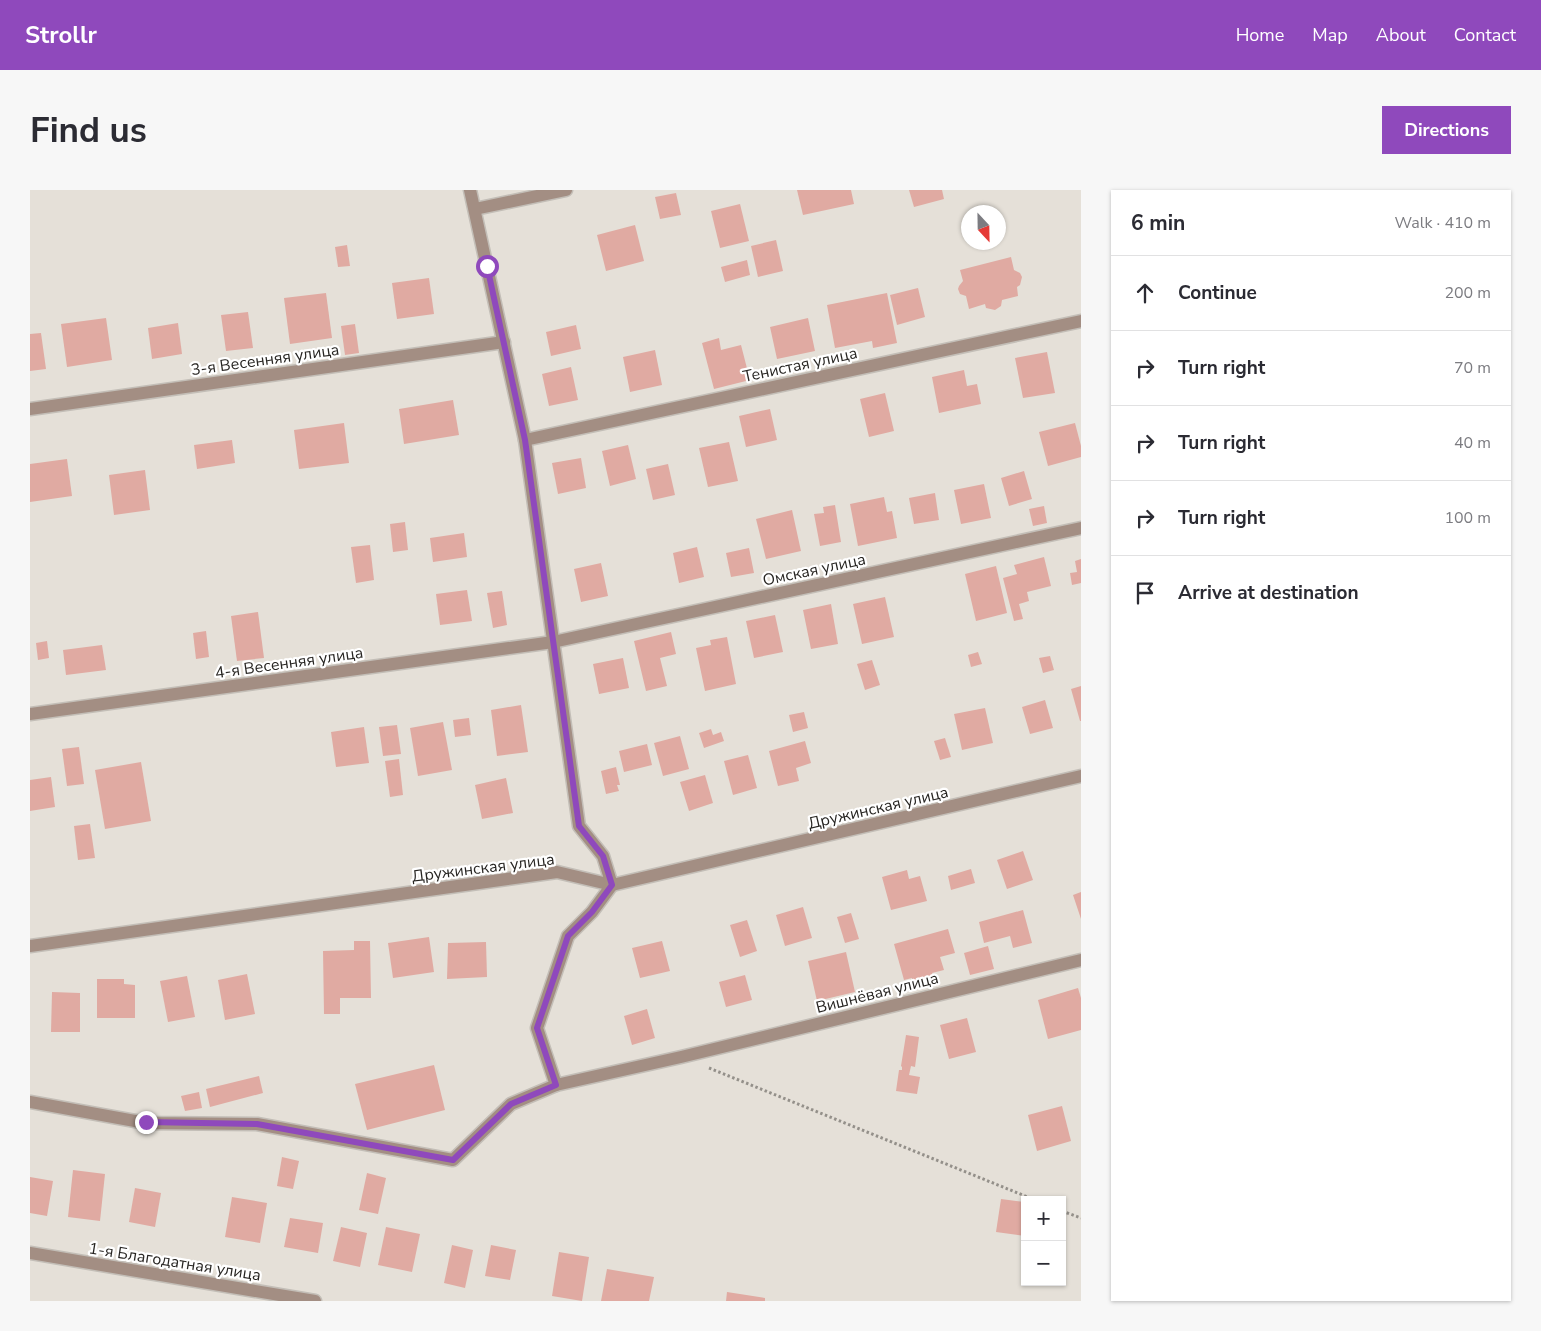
<!DOCTYPE html>
<html lang="en">
<head>
<meta charset="utf-8">
<style>
  :root { --surface:#fff; --page:#f7f7f7; --text:#2b2b33; --muted:#7c7c81; --line:#e1e1e2; --accent:#8f49bc }
  body { margin:0; font-family:"Nunito Sans",sans-serif; background:var(--page); color:var(--text) }
  .controls { position:absolute; right:15px; bottom:15px; display:grid; overflow:hidden; border-radius:0px; box-shadow:0 1px 4px #0004 }
  .controls button { width:45px; height:45px; display:grid; place-items:center; padding:0; border:0; border-bottom:1px solid var(--line); background:var(--surface); color:var(--text); font:25px sans-serif }
  .compass { position:absolute; left:931px; top:15px; width:45px; height:45px; border-radius:50%; background:var(--surface); box-shadow:0 1px 4px #0004; rotate:158deg }
  .stop { position:absolute; width:15px; height:15px; margin:-11px; border:4px solid #8f49bc; border-radius:50%; background:#fff }
  .stop.end { background:#8f49bc; border-color:#fff; box-shadow:0 1px 5px #0008 }
  .list { margin:0; padding:0; list-style:none }
  h2 { display:flex; justify-content:space-between; align-items:center; height:65px; margin:0; padding:0 20px; font-size:21px }
  h2 small { font-size:16px; font-weight:400; color:var(--muted) }
  .list li { display:grid; grid-template-columns:32px 1fr auto; gap:15px; align-items:center; box-sizing:border-box; height:75px; padding:0 20px; border-top:1px solid var(--line) }
  .list b { display:block; font-size:19px; white-space:nowrap }
  .list em { font-size:16px; font-style:normal; color:var(--muted) }
  .icon { flex:none; width:28px; height:28px; fill:none; stroke:currentColor; stroke-width:2; stroke-linecap:round; stroke-linejoin:round }
  .map { position:relative; flex:none; width:1051px; height:1111px; overflow:hidden; border-radius:0px }
  header { display:flex; align-items:center; gap:30px; box-sizing:border-box; height:70px; padding:0 25px; background:var(--accent); color:#fff }
  header strong { font-size:24px }
  nav { display:flex; gap:28px; margin-inline-start:auto; font-size:18px }
  .intro { display:flex; align-items:center; justify-content:space-between; box-sizing:border-box; height:120px; padding:0 30px }
  h1 { margin:0; font-size:35px }
  .button { padding:12px 22px; border-radius:0px; background:var(--accent); color:#fff; font-size:18px; font-weight:700 }
  main { display:flex; gap:30px; padding:0 30px }
  aside { flex:1; background:var(--surface); border-radius:0px; box-shadow:0 1px 4px #0004 }
  .map>svg:first-child { display:block }
  .building { fill:#e0aaa2 }
  .lines { fill:none; stroke-linecap:round; stroke-linejoin:round }
  .street-casing { stroke:#c3beb7; stroke-width:15 }
  .path { stroke:#94908a; stroke-width:3; stroke-dasharray:2.5 2.5; stroke-linecap:butt }
  .street { stroke:#a38e83; stroke-width:12 }
  .route { stroke:#8f49bc; stroke-width:6 }
  .labels { text-anchor:middle; stroke-width:4.5; stroke-linejoin:round; paint-order:stroke }
  .street-label { font-size:16px; fill:#272522; stroke:#fff }
</style>
</head>
<body>
<header>
<strong>Strollr</strong>
<nav><a>Home</a><a>Map</a><a>About</a><a>Contact</a></nav>
</header>
<div class="intro"><h1>Find us</h1><a class="button">Directions</a></div>
<main>
<div class="map">
<svg width="1051" height="1111" viewBox="0 0 1051 1111">
  <rect width="100%" height="100%" fill="#e5e0d8"/>
  <!-- building -->
  <g class="building">
    <polygon points="767,0 821,0 824,14 773,25"/>
    <polygon points="879,0 912,0 914,9 884,17"/>
    <polygon points="646,3 651,25 630,29 625,7"/>
    <polygon points="710,14 719,51 690,58 681,21"/>
    <polygon points="605,35 614,71 576,81 567,45"/>
    <polygon points="746,50 753,81 728,87 721,56"/>
    <polygon points="317,55 320,76 308,77 305,57"/>
    <polygon points="981,67 984,80 990,83 992,87 990,95 987,97 988,106 972,110 971,116 965,120 956,118 955,114 939,119 936,106 930,104 928,99 929,96 933,91 930,80"/>
    <polygon points="717,70 720,85 695,92 691,77"/>
    <polygon points="399,88 404,124 367,129 362,93"/>
    <polygon points="888,98 895,127 867,135 860,105"/>
    <polygon points="296,103 302,148 260,154 254,108"/>
    <polygon points="857,103 867,153 843,158 842,151 805,158 797,115"/>
    <polygon points="218,122 223,158 196,161 191,125"/>
    <polygon points="76,128 82,170 37,177 31,134"/>
    <polygon points="778,128 785,161 747,169 740,137"/>
    <polygon points="148,133 152,164 122,169 118,138"/>
    <polygon points="325,134 329,163 315,165 311,136"/>
    <polygon points="546,135 551,159 521,166 516,142"/>
    <polygon points="11,143 16,179 0,181 0,144"/>
    <polygon points="689,148 691,160 711,155 720,190 684,199 672,153"/>
    <polygon points="625,160 632,195 600,202 593,167"/>
    <polygon points="1017,162 1025,203 993,208 985,168"/>
    <polygon points="541,177 548,210 519,216 512,184"/>
    <polygon points="934,180 937,196 947,194 951,214 909,223 902,187"/>
    <polygon points="855,203 864,241 839,247 830,209"/>
    <polygon points="423,210 429,245 374,254 369,219"/>
    <polygon points="740,219 747,250 716,257 709,226"/>
    <polygon points="314,233 319,273 269,279 264,240"/>
    <polygon points="1045,233 1051,256 1051,267 1018,276 1009,242"/>
    <polygon points="202,250 205,273 167,279 164,255"/>
    <polygon points="699,252 708,291 678,297 669,258"/>
    <polygon points="598,255 606,289 580,296 572,261"/>
    <polygon points="551,268 556,298 528,304 522,273"/>
    <polygon points="37,269 42,306 0,312 0,274"/>
    <polygon points="638,274 645,305 623,310 616,279"/>
    <polygon points="115,280 120,320 84,325 79,285"/>
    <polygon points="994,281 1002,309 979,316 971,288"/>
    <polygon points="954,294 961,328 931,334 924,300"/>
    <polygon points="905,303 909,330 884,334 879,308"/>
    <polygon points="854,307 857,322 862,321 867,348 828,356 820,314"/>
    <polygon points="805,315 811,352 790,356 784,324 794,323 793,317"/>
    <polygon points="1014,316 1017,333 1003,336 999,319"/>
    <polygon points="762,320 771,361 736,369 726,329"/>
    <polygon points="375,332 378,360 363,362 360,334"/>
    <polygon points="434,343 437,367 403,372 400,348"/>
    <polygon points="340,355 344,390 326,393 321,357"/>
    <polygon points="667,357 674,387 649,393 643,363"/>
    <polygon points="719,358 724,383 701,387 696,363"/>
    <polygon points="1014,367 1021,396 997,402 999,411 989,414 993,429 984,431 973,388 987,384 984,375"/>
    <polygon points="1051,369 1051,393 1042,395 1040,383 1047,382 1045,371"/>
    <polygon points="571,373 578,406 551,412 544,379"/>
    <polygon points="966,376 977,423 946,431 935,384"/>
    <polygon points="437,400 442,431 410,435 406,404"/>
    <polygon points="472,401 477,435 463,438 457,403"/>
    <polygon points="855,407 864,447 832,454 823,414"/>
    <polygon points="801,414 808,454 781,459 773,420"/>
    <polygon points="228,422 234,468 207,471 201,426"/>
    <polygon points="745,425 753,462 724,468 716,431"/>
    <polygon points="176,441 179,467 166,469 163,443"/>
    <polygon points="641,442 646,464 630,468 637,496 616,501 604,451"/>
    <polygon points="697,447 706,494 675,501 666,458 681,455 680,450"/>
    <polygon points="17,451 19,468 8,470 6,453"/>
    <polygon points="72,455 76,480 36,485 33,460"/>
    <polygon points="948,462 952,474 941,477 938,465"/>
    <polygon points="1020,466 1024,480 1013,483 1009,468"/>
    <polygon points="593,468 599,498 569,504 563,474"/>
    <polygon points="842,470 850,495 835,500 827,474"/>
    <polygon points="1051,496 1051,531 1050,531 1041,499"/>
    <polygon points="1015,510 1023,538 1000,544 992,517"/>
    <polygon points="491,515 498,562 467,566 461,520"/>
    <polygon points="955,518 963,553 932,560 924,524"/>
    <polygon points="774,522 778,538 763,542 759,525"/>
    <polygon points="439,528 441,545 425,547 423,530"/>
    <polygon points="413,532 422,580 388,586 380,538"/>
    <polygon points="367,535 371,564 353,566 349,537"/>
    <polygon points="334,537 339,573 306,577 301,542"/>
    <polygon points="681,539 683,545 691,542 694,551 674,558 669,543"/>
    <polygon points="650,546 659,579 633,586 624,553"/>
    <polygon points="915,548 921,567 910,570 904,551"/>
    <polygon points="775,551 781,573 766,578 769,591 748,596 739,561"/>
    <polygon points="617,554 622,575 594,582 589,561"/>
    <polygon points="49,557 54,594 37,596 32,559"/>
    <polygon points="718,565 727,598 703,605 694,571"/>
    <polygon points="369,569 373,605 360,607 355,571"/>
    <polygon points="111,572 121,631 75,639 65,580"/>
    <polygon points="586,577 590,595 587,595 589,601 576,604 571,581"/>
    <polygon points="675,585 683,613 659,621 650,592"/>
    <polygon points="21,587 25,617 0,621 0,590"/>
    <polygon points="476,588 483,623 452,629 445,595"/>
    <polygon points="60,634 65,668 48,670 44,636"/>
    <polygon points="993,661 1003,690 977,699 967,670"/>
    <polygon points="941,679 945,693 921,700 918,686"/>
    <polygon points="877,680 879,689 890,686 897,711 861,720 852,687"/>
    <polygon points="1051,702 1051,729 1043,705"/>
    <polygon points="773,717 782,748 755,756 746,725"/>
    <polygon points="993,720 1002,753 983,758 980,746 954,753 949,732"/>
    <polygon points="821,723 829,749 815,753 807,727"/>
    <polygon points="717,730 727,761 710,767 700,735"/>
    <polygon points="918,739 925,763 910,767 914,780 902,783 903,786 883,792 882,788 874,790 864,754"/>
    <polygon points="399,747 404,782 363,788 358,753"/>
    <polygon points="324,751 340,751 341,808 310,808 310,824 294,824 293,761 324,760"/>
    <polygon points="632,751 640,781 610,788 602,758"/>
    <polygon points="456,752 457,787 417,789 418,753"/>
    <polygon points="958,756 964,779 940,785 934,763"/>
    <polygon points="816,762 825,802 787,811 778,771"/>
    <polygon points="217,784 225,824 195,830 188,790"/>
    <polygon points="715,785 722,810 696,817 689,792"/>
    <polygon points="157,786 165,827 138,832 130,791"/>
    <polygon points="67,789 94,789 94,794 105,795 105,828 67,828"/>
    <polygon points="1048,798 1051,808 1051,840 1018,849 1008,810"/>
    <polygon points="22,802 50,803 50,842 21,842"/>
    <polygon points="617,819 625,848 602,855 594,826"/>
    <polygon points="937,828 946,862 919,869 910,835"/>
    <polygon points="876,845 889,847 885,877 881,876 879,885 890,887 887,904 866,901 869,880 872,880 872,877 871,876"/>
    <polygon points="404,875 415,920 337,940 325,894"/>
    <polygon points="229,886 233,903 180,917 176,899"/>
    <polygon points="169,902 172,918 155,921 151,906"/>
    <polygon points="1032,916 1041,951 1007,961 998,925"/>
    <polygon points="252,967 269,971 263,999 247,996"/>
    <polygon points="43,980 75,984 70,1031 38,1027"/>
    <polygon points="337,983 356,988 348,1024 329,1020"/>
    <polygon points="0,987 23,991 17,1026 0,1023"/>
    <polygon points="105,998 131,1003 125,1037 99,1032"/>
    <polygon points="202,1007 237,1013 230,1053 195,1047"/>
    <polygon points="971,1009 995,1012 995,1046 966,1042"/>
    <polygon points="260,1028 293,1033 288,1063 254,1057"/>
    <polygon points="311,1037 337,1043 330,1077 303,1071"/>
    <polygon points="356,1037 390,1044 382,1082 348,1075"/>
    <polygon points="422,1055 443,1060 435,1098 414,1093"/>
    <polygon points="461,1055 486,1060 480,1090 455,1086"/>
    <polygon points="529,1062 559,1067 552,1111 522,1106"/>
    <polygon points="577,1079 624,1087 619,1111 571,1111"/>
    <polygon points="697,1102 735,1108 735,1111 696,1111"/>
  </g>
  <g class="lines">
    <defs>
      <g id="street">
        <polyline points="445,19 536,0"/>
        <polyline points="0,219 474,152"/>
        <polyline points="495,250 1051,131"/>
        <polyline points="0,524 523,452 1051,338"/>
        <polyline points="0,756 527,682 582,695 1051,586"/>
        <polyline points="526,895 651,867 1051,770"/>
        <polyline points="0,912 116,933 227,934 423,970 481,914 526,895 507,838 538,746 562,722 582,695 573,666 549,636 495,250 440,0"/>
        <polyline points="0,1063 285,1111"/>
      </g>
    </defs>
    <!-- street casing -->
    <use href="#street" class="street-casing"/>
    <!-- path -->
    <g class="path">
      <polyline points="679,878 1005,1010"/>
      <polyline points="1032,1021 1051,1028"/>
    </g>
    <!-- street -->
    <use href="#street" class="street"/>
  </g>
  <g class="lines">
    <!-- route -->
    <polyline class="route" points="116,932 227,934 423,970 481,914 526,895 507,838 538,746 562,722 582,695 573,666 549,636 495,250 457,76"/>
  </g>
  <g class="labels">
    <!-- street labels -->
    <g class="street-label">
      <text transform="translate(235 169) rotate(-8)" y="6">3-я Весенняя улица</text>
      <text transform="translate(770 174) rotate(-12)" y="6">Тенистая улица</text>
      <text transform="translate(784 379) rotate(-12)" y="6">Омская улица</text>
      <text transform="translate(259 472) rotate(-8)" y="6">4-я Весенняя улица</text>
      <text transform="translate(848 617) rotate(-13)" y="6">Дружинская улица</text>
      <text transform="translate(453 677) rotate(-7)" y="6">Дружинская улица</text>
      <text transform="translate(847 802) rotate(-14)" y="6">Вишнёвая улица</text>
      <text transform="translate(145 1071) rotate(9)" y="6">1-я Благодатная улица</text>
    </g>
  </g>
</svg>
<div class="controls">
<button>+</button>
<button>−</button>
</div>
<svg class="compass" viewBox="-18 -18 36 36"><path d="M0-13l5 13h-10z" fill="#e53935"/><path d="M0 13l5-13h-10z" fill="#7c7c81"/></svg>
<div class="stop" style="left:457px;top:76px"></div>
<div class="stop end" style="left:116px;top:932px"></div>
</div>
<aside>
<h2>6 min<small>Walk · 410 m</small></h2>
<ul class="list">
<li><svg class="icon" aria-label="ahead" viewBox="0 0 24 24"><path d="M12 20V5M6 11l6-6 6 6"/></svg><div><b>Continue</b></div><em>200 m</em></li>
<li><svg class="icon" aria-label="right" viewBox="0 0 24 24"><path d="M7 20v-9h11M14 6l5 5-5 5"/></svg><div><b>Turn right</b></div><em>70 m</em></li>
<li><svg class="icon" aria-label="right" viewBox="0 0 24 24"><path d="M7 20v-9h11M14 6l5 5-5 5"/></svg><div><b>Turn right</b></div><em>40 m</em></li>
<li><svg class="icon" aria-label="right" viewBox="0 0 24 24"><path d="M7 20v-9h11M14 6l5 5-5 5"/></svg><div><b>Turn right</b></div><em>100 m</em></li>
<li><svg class="icon" aria-label="arrive" viewBox="0 0 24 24"><path d="M6 21V4h12l-3 4 3 4H6"/></svg><div><b>Arrive at destination</b></div></li>
</ul>
</aside>
</main>
</body>
</html>
